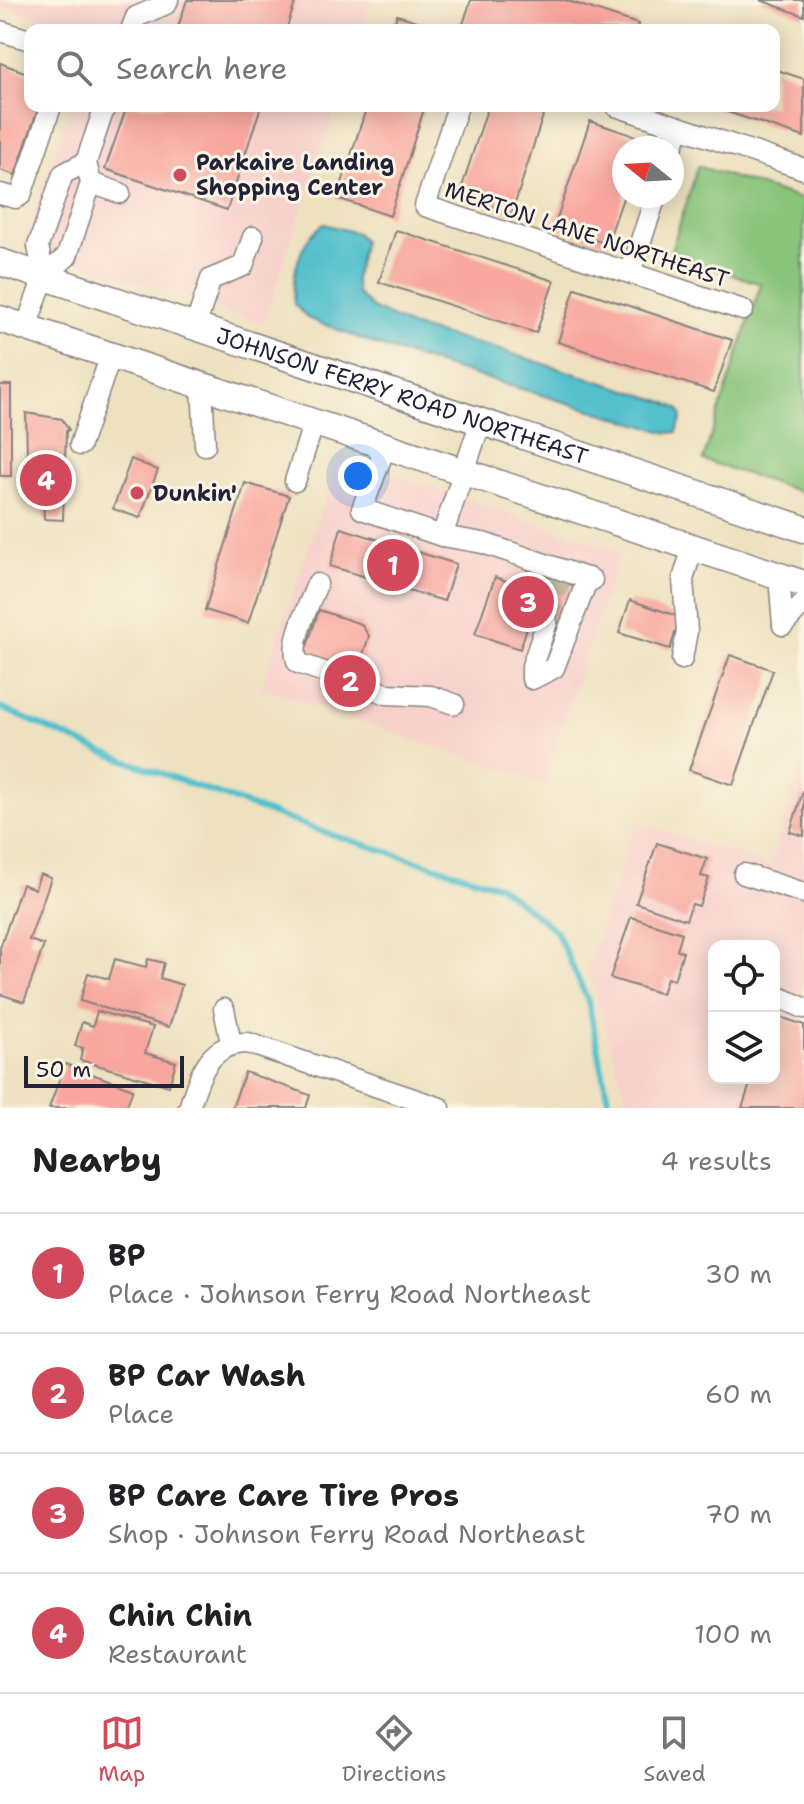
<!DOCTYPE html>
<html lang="en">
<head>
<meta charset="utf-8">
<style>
  :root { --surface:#fff; --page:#f6f6f6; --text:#202124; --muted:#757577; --line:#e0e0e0; --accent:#d1495b }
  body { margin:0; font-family:"Shantell Sans",sans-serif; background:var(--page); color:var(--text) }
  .controls { position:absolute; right:24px; bottom:24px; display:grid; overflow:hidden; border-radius:16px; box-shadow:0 4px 20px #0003 }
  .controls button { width:72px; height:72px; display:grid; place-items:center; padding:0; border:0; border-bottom:2px solid var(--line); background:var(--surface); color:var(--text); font:40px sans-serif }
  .compass { position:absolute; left:612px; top:136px; width:72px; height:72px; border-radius:50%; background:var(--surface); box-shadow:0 4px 20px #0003; rotate:288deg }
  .scale { position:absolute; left:24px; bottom:20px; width:160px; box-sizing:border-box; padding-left:8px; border:4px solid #22223b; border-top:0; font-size:22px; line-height:28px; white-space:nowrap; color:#22223b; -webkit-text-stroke:6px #fcf5e5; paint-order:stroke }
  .you { position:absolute; left:358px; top:476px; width:28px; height:28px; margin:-20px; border:6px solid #fff; border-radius:50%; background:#1a73e8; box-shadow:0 0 0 12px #1a73e833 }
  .badge { display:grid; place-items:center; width:52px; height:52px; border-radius:50%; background:var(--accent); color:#fff; font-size:26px; font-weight:700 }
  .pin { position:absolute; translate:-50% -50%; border:4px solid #fff; box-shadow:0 2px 8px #0006 }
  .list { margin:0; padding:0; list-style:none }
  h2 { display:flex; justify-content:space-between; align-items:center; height:104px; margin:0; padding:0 32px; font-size:34px }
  h2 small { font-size:26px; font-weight:400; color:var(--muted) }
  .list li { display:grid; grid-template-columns:52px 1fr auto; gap:24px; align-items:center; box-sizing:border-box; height:120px; padding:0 32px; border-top:2px solid var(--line) }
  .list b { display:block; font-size:30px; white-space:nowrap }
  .list p { margin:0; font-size:26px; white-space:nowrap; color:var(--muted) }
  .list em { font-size:26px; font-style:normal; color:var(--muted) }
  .icon { flex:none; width:44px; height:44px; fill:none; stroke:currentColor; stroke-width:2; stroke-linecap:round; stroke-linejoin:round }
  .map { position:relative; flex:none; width:804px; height:1108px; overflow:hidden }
  .search { position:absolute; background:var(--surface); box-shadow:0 4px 20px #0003; left:24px; right:24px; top:24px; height:88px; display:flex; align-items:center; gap:20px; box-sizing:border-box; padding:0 28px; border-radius:16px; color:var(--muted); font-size:30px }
  .sheet { height:584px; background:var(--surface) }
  nav { display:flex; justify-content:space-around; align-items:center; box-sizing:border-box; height:112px; border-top:2px solid var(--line); background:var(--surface); font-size:22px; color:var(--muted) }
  nav a { display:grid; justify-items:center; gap:4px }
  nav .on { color:var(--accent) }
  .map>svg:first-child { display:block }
  .built { fill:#f7d0cb; fill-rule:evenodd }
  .green { fill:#88c479; stroke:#55735a; stroke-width:2 }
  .water { fill:#53c0cc; stroke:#3a7184; stroke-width:2 }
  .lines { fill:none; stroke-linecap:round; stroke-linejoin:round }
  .stream { stroke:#53c0cc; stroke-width:6 }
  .building { fill:#f8a69e }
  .minor-tunnel { stroke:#c5bba5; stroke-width:20; stroke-dasharray:20 10; stroke-linecap:butt }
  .minor-casing { stroke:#88827e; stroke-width:23 }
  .major-casing { stroke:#88827e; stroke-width:29 }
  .minor { stroke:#fff; stroke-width:20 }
  .major { stroke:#fff; stroke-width:26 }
  .poi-dot { fill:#d1495b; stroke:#fcf5e5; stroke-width:3 }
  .labels { text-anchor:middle; stroke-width:6; stroke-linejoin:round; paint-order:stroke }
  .poi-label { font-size:22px; font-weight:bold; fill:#22223b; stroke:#fcf5e5; text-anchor:start }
  .street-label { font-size:22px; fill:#22223b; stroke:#fcf5e5 }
</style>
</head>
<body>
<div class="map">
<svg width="804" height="1108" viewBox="0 0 804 1108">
  <rect width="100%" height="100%" fill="#fcf5e5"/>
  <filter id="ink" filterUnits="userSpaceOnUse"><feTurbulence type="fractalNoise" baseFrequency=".0125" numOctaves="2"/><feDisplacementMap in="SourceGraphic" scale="16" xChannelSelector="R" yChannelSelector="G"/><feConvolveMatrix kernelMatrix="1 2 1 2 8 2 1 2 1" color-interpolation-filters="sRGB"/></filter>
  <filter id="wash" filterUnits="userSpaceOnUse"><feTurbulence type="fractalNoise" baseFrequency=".006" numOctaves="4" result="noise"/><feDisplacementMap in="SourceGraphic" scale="32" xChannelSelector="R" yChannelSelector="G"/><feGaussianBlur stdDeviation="1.8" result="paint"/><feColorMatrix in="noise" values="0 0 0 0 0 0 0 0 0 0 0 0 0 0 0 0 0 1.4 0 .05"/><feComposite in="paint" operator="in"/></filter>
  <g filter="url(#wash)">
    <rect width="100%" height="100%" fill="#eee1c0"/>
    <!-- built -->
    <g class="built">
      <polygon points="0,0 371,0 361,30 74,30 0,6"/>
      <polygon points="71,106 336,106 264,324 23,244"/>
      <polygon points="339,456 621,551 543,783 261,688"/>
      <path d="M804 756V1108H629L587 967 636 822 770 865ZM714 946H774V1078H714Z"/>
    </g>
    <!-- green -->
    <polygon class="green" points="698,166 804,200 804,493 703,460 761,284 670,254"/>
    <!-- water -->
    <path class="water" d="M324 224 357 233 363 242 355 278 357 293 372 308 410 326 497 349 665 402 679 409 682 416 677 432 668 433 388 349 309 319 294 304C291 276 299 240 324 224Z"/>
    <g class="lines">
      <!-- stream -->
      <polyline class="stream" points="1,708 102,752 323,832 499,886 556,931 588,1001 610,1108"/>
    </g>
    <g id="blocks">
      <!-- building -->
      <g class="building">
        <polygon points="187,0 296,0 286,30 177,30"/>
        <polygon points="471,0 565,0 638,24 637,30 479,30 463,24"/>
        <polygon points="760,0 804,0 804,16"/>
        <polygon points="397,15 443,29 442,30 392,30"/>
        <polygon points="0,63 30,74 30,106 39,106 15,175 0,170"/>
        <polygon points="774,69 804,79 804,137 712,107 774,106"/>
        <polygon points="127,106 261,106 227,210 105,169"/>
        <polygon points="367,106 425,106 390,216 337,198"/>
        <polygon points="488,106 546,106 512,213 459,196"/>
        <polygon points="590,121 643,139 640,148 624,148 624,195 607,244 554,227"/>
        <polygon points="396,230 554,281 536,333 379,282"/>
        <polygon points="575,288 732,340 714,392 558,342"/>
        <rect x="0" y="385" width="11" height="91"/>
        <polygon points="26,413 62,419 69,430 66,431 63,520 44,519 43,496 28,497"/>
        <polygon points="131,459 158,470 140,518 113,509"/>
        <polygon points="245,483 289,496 248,623 205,610"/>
        <polygon points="341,528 456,564 444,601 330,566"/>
        <polygon points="528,570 575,586 561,626 531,616 520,649 475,634 495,577 523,587"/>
        <polygon points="630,600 680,617 670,649 619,633"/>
        <polygon points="319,610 361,624 369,636 357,673 364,696 330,685 336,666 304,655"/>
        <polygon points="730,655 773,670 733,785 689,770"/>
        <polygon points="803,791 804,791 804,836 790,832"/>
        <polygon points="657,843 707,859 701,876 709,878 699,906 692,904 686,920 636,903"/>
        <polygon points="40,874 51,878 29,940 44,945 24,1002 0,994 0,948 22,884 35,889"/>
        <polygon points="631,917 682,933 677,950 683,952 674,980 667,978 662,994 610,978"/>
        <polygon points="115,959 146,967 148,959 164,963 160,978 182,985 169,1027 80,1001 88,973 109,979"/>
        <polygon points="97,1011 153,1027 145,1053 176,1062 169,1086 80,1060 83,1048 75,1046 82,1022 93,1026"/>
        <polygon points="774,1015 804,1025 804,1108 742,1108 752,1078 774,1078"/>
        <polygon points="65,1064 133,1089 126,1108 49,1108"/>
        <polygon points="245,1072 310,1095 306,1108 232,1108"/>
      </g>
    </g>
  </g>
  <g filter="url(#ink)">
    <use href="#blocks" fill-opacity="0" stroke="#88827e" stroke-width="2"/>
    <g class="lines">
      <!-- minor-tunnel -->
      <polyline class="minor-tunnel" points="547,622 560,581"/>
      <defs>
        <g id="minor">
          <polyline points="131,30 136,17 166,4 168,0"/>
          <polyline points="0,31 30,40"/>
          <polyline points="458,106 425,206 743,310"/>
          <polyline points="616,106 804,169"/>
          <polyline points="672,148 679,127"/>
          <polyline points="91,183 120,193"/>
          <polyline points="0,194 16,198 21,195 51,106"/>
          <polyline points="630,273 656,196"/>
          <polyline points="44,277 38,246 63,174 86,162"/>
          <polyline points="26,327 44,277 67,256 91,183 86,162 105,106"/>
          <polyline points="195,327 211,279 243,266 253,237"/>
          <polyline points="202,385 205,445"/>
          <polyline points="481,421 442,536 483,543 592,580"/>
          <polyline points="80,445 111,355"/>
          <polyline points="386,445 362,509 442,536"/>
          <polyline points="295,481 314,422"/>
          <polyline points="779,576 783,625"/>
          <path d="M317 584C310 603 288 644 298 663L387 694 431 696 454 704"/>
          <polyline points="547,622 532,666 532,679 554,668 588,578"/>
          <polyline points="783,625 804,603"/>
          <polyline points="682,659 687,631 683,579 693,547"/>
          <polyline points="744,874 804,893"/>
          <polyline points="781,998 804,1008"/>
          <polyline points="224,1009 231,1043"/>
          <path d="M189 1108C200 1075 208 1043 248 1043L440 1108"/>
        </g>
        <g id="major">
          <path id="s1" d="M0 262 804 529"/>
          <polyline points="0,319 804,584"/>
        </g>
      </defs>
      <!-- minor casing -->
      <use href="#minor" class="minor-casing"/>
      <!-- major casing -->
      <use href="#major" class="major-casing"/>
      <!-- minor -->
      <use href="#minor" class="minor"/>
      <!-- major -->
      <use href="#major" class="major"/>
    </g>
  </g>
  <!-- markers -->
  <g class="poi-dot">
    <circle cx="180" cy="175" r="8"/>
    <circle cx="137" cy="493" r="8"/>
  </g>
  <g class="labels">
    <!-- poi labels -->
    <g class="poi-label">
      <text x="196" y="170">Parkaire Landing<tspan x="196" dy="25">Shopping Center</tspan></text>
      <text x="153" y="501">Dunkin'</text>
    </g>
    <!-- street labels -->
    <g class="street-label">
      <text transform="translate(587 234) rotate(18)" y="8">MERTON LANE NORTHEAST</text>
      <text dy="8" stroke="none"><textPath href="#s1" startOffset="424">JOHNSON FERRY ROAD NORTHEAST</textPath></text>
    </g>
  </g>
</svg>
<div class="controls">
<button><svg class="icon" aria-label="locate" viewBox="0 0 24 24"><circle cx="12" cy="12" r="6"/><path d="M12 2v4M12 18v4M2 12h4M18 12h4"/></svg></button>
<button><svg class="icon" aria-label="layers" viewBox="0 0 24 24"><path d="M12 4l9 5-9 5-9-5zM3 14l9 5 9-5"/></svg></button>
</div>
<svg class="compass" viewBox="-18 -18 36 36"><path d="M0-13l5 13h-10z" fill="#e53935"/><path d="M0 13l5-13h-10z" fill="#757577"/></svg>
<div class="scale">50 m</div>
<div class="you"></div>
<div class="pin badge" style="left:393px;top:565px">1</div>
<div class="pin badge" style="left:350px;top:681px">2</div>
<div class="pin badge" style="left:528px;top:602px">3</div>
<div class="pin badge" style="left:46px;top:480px">4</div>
<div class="search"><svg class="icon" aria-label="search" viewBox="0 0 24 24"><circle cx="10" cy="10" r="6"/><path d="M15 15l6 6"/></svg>Search here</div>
</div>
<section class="sheet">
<h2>Nearby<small>4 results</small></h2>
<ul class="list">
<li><span class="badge">1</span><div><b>BP</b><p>Place · Johnson Ferry Road Northeast</p></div><em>30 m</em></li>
<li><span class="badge">2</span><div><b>BP Car Wash</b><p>Place</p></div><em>60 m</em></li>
<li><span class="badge">3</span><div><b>BP Care Care Tire Pros</b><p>Shop · Johnson Ferry Road Northeast</p></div><em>70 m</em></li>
<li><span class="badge">4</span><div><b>Chin Chin</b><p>Restaurant</p></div><em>100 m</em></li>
</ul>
</section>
<nav>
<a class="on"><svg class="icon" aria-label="map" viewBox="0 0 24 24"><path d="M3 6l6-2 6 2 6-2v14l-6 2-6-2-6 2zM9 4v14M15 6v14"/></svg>Map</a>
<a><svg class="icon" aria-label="directions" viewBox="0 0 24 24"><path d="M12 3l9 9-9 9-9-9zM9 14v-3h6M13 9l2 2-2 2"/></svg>Directions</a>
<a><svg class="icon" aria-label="saved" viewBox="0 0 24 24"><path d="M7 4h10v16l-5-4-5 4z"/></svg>Saved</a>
</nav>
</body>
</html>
